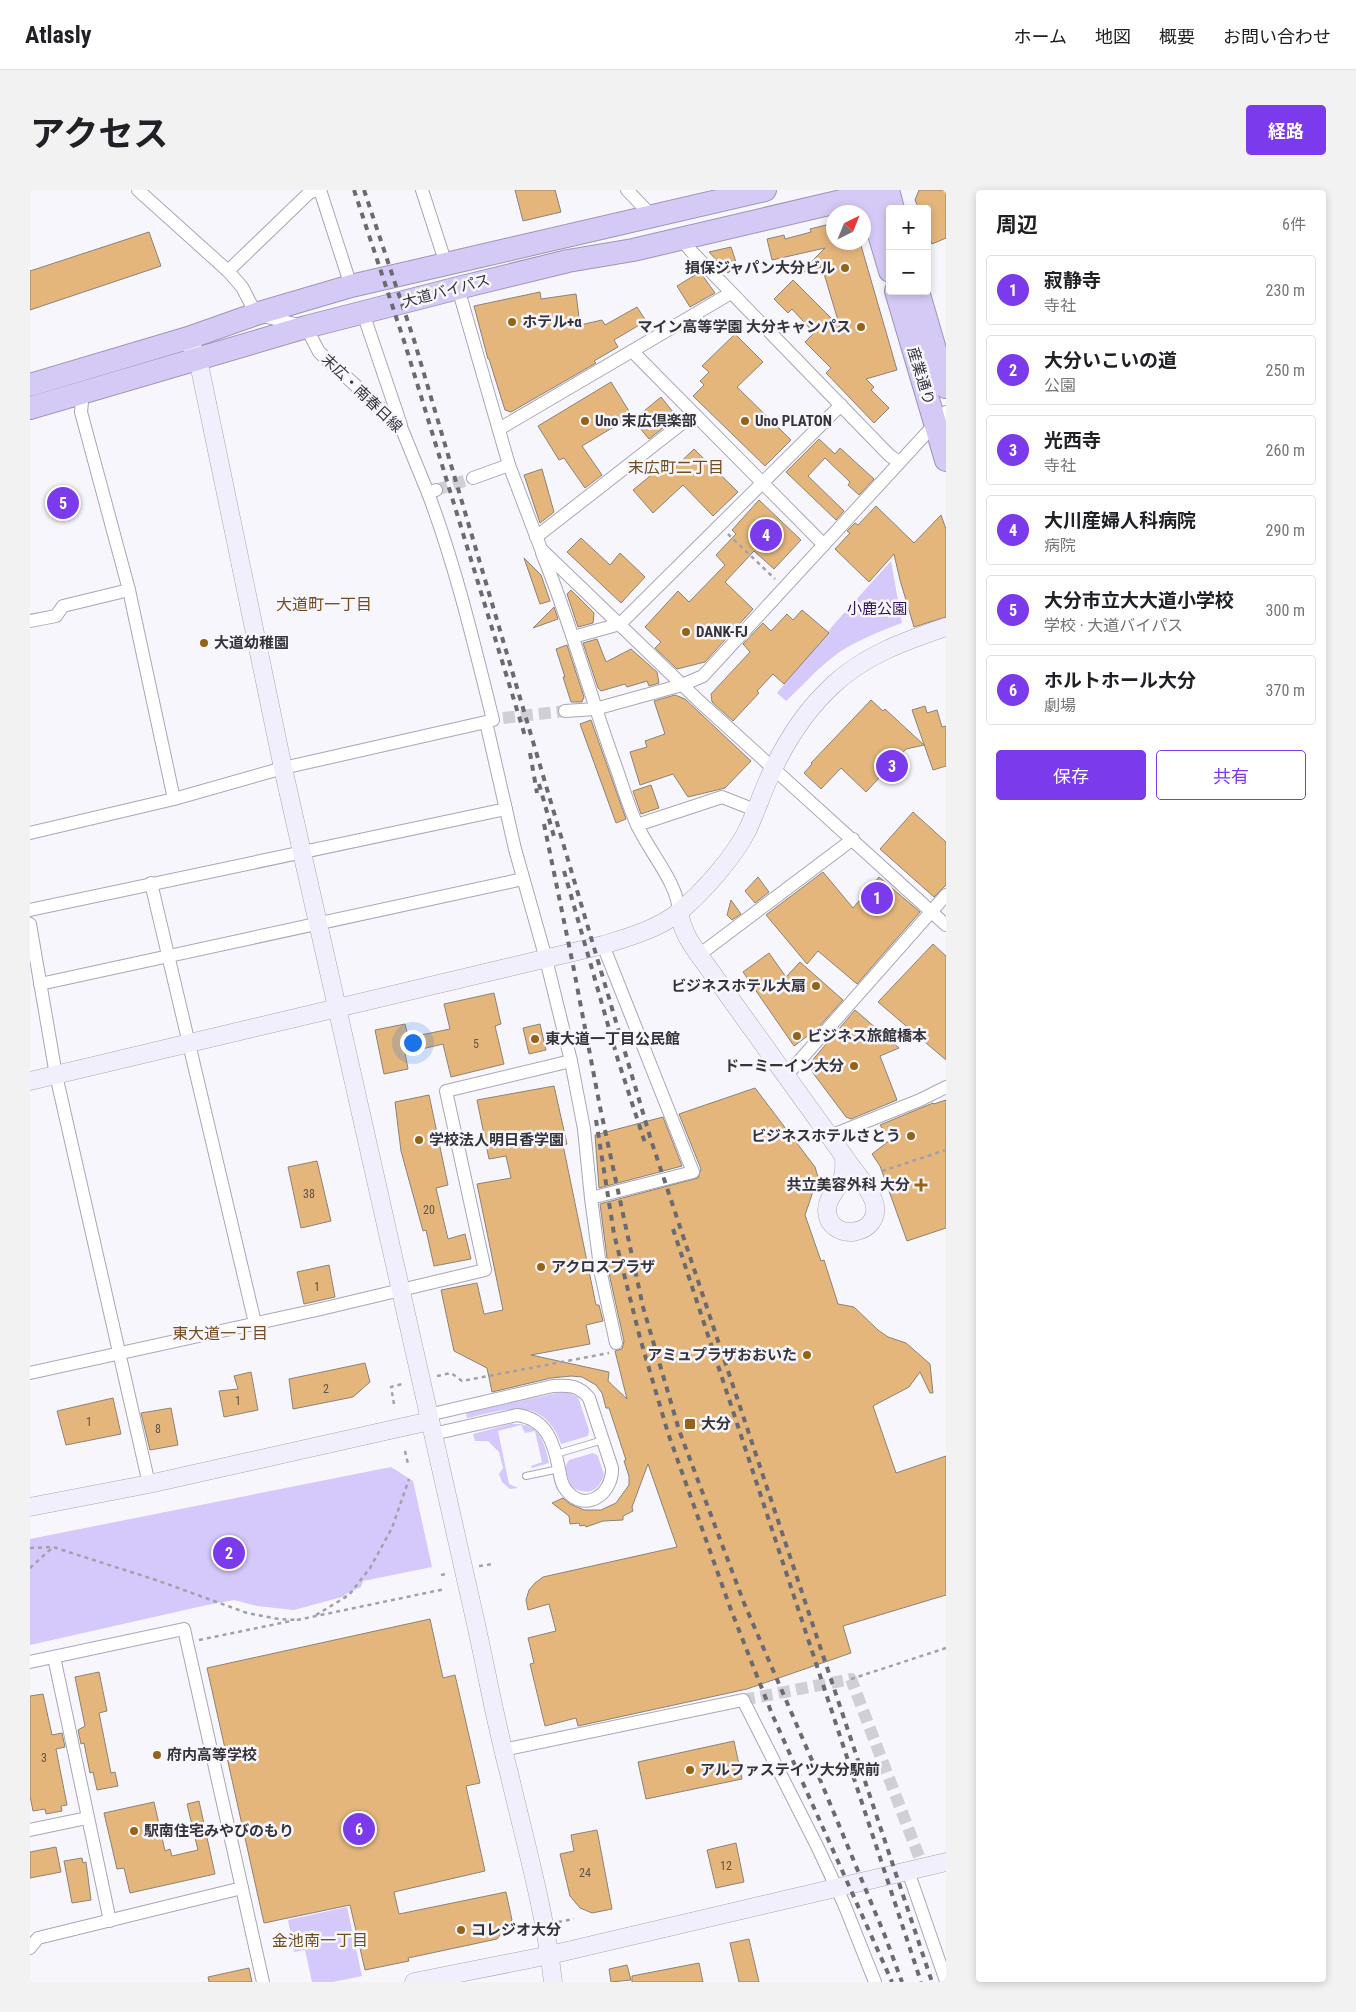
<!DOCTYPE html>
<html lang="ja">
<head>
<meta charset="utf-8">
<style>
  :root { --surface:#fff; --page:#f2f2f2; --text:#202124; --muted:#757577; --line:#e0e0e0; --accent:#7c3aed }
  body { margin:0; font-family:"Roboto Condensed","Noto Sans JP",sans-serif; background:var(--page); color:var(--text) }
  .controls { position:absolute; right:15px; top:15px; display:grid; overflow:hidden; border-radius:5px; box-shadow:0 2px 8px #0003 }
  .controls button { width:45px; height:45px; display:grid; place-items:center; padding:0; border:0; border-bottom:1px solid var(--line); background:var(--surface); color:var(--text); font:25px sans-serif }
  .compass { position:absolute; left:796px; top:15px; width:45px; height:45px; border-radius:50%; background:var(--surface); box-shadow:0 2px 8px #0003; rotate:43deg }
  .you { position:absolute; left:382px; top:852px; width:18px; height:18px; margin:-12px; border:4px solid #fff; border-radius:50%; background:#1a73e8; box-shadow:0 0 0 8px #1a73e833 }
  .badge { display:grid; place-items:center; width:32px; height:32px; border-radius:50%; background:var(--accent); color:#fff; font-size:16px; font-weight:700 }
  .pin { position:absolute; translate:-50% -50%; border:2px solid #fff; box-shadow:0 1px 5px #0006 }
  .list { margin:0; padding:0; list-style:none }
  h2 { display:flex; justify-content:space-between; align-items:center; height:65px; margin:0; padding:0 20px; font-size:21px }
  h2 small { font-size:16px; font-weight:400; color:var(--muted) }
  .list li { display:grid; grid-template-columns:32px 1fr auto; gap:15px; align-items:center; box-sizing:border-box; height:70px; margin:0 10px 10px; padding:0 10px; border:1px solid var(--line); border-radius:5px }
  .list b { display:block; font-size:19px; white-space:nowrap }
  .list p { margin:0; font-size:16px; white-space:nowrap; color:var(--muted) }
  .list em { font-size:16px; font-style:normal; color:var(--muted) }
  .actions { display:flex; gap:10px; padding:15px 20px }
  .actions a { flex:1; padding:11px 0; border:1px solid var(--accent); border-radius:5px; text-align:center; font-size:18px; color:var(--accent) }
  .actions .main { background:var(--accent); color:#fff }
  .map { position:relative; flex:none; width:916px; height:1792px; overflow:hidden; border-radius:5px }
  header { display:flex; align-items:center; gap:30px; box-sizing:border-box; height:70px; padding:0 25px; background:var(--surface); border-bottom:1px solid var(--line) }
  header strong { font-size:24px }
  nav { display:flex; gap:28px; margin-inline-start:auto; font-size:18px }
  .intro { display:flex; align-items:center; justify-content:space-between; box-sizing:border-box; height:120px; padding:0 30px }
  h1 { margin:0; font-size:35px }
  .button { padding:12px 22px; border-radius:5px; background:var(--accent); color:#fff; font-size:18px; font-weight:700 }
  main { display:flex; gap:30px; padding:0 30px }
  aside { flex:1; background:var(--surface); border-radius:5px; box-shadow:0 2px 8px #0003 }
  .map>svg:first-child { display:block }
  .green { fill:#d5c8fa }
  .building { fill:#e4b67c; stroke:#8d8275 }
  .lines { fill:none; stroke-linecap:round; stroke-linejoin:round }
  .street-tunnel { stroke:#d1cfd6; stroke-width:12; stroke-dasharray:12 6; stroke-linecap:butt }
  .lane-casing { stroke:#a9a6b6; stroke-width:8 }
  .street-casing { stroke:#a9a6b6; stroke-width:14 }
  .secondary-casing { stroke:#a9a6b6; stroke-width:19 }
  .highway-casing { stroke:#9d96b4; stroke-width:24 }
  .path { stroke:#a2a1a7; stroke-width:2.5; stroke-dasharray:4 4; stroke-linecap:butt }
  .lane { stroke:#fff; stroke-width:6 }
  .street { stroke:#fff; stroke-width:12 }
  .secondary { stroke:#f2effc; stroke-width:18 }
  .highway { stroke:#d5caf6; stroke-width:22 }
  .rail { stroke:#6b6a70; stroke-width:4; stroke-dasharray:6 6; stroke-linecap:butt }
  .poi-dot { fill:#956315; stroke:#f8f6fd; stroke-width:2 }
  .labels { text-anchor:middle; stroke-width:5; stroke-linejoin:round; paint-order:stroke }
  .number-label { font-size:12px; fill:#61544a }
  .poi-label { font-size:15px; font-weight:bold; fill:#35343a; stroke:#f8f6fd; text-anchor:start }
  .street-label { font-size:15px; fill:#35343a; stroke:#f8f6fd }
  .park-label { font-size:15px; fill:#31135c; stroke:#f8f6fd }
  .neighbourhood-label { font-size:16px; fill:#714e1d; stroke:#f8f6fd }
</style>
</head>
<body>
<header>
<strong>Atlasly</strong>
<nav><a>ホーム</a><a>地図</a><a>概要</a><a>お問い合わせ</a></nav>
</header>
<div class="intro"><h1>アクセス</h1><a class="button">経路</a></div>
<main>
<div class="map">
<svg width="916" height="1792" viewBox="0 0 916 1792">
  <rect width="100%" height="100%" fill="#f8f6fd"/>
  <!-- green -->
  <g class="green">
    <path d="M861 371 872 433C850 441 828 450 808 463 789 477 773 495 756 511L747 503 806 432Z"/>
    <path d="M536 1201 548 1207 559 1240 558 1246 531 1254C513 1204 475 1220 437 1228L436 1223Z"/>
    <path d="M480 1234C508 1232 514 1249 519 1273L502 1278 501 1276 512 1272 505 1241 495 1243 491 1235 468 1241 479 1294 488 1298 480 1299 472 1292 469 1284 473 1278 469 1262 458 1251H445L443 1244Z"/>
    <path d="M563 1263 568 1266 574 1285C568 1303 556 1306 540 1296L535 1277 539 1270Z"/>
    <polygon points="361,1277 383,1291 402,1377 333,1391 331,1397 314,1405 319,1405 264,1420 227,1416 204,1410 177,1415 0,1455 0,1349"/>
    <polygon points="317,1717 332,1786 303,1792 282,1792 275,1760 264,1762 258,1730"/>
  </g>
  <!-- building -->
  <g class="building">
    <polygon points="485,0 525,0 531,22 493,31"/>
    <polygon points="889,0 916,0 916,48 902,54 897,42 897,19 889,19 885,10"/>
    <polygon points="804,33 804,52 830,52 867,180 836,189 844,197 841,200 859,218 844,233 796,183 801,178 775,152 784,143 762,119 758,123 744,109 763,90 810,137 792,77 770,83 795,58 742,70 737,49 754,45 755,49 781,42 780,39"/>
    <polygon points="119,42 131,76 0,120 0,81"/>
    <polygon points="701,57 707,75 698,83 679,62"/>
    <polygon points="670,82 685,103 660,117 647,96"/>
    <polygon points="510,102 511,109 546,104 550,135 572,130 575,135 607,117 616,131 584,150 588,157 564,171 566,173 481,222 475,220 459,169 458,169 444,116"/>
    <polygon points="705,144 733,172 707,197 761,250 735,276 663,206 674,195 670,191 679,182 672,176"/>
    <polygon points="581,192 602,226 552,256 572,285 555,298 534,268 529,270 508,236"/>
    <polygon points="631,207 647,227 619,249 603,230"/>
    <polygon points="789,249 805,264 810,258 844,289 829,305 818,295 820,292 795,268 778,286 814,321 806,330 756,282"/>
    <polygon points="664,259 708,302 683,326 653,295 623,323 603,300 631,277 638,284"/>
    <polygon points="512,279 524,322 510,333 494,285"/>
    <polygon points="729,310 771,350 744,379 724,361 695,392 723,419 675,472 647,479 625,458 631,452 615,437 648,401 659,412 695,375 686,365 706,344 702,340"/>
    <polygon points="846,316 884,353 911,325 916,339 916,427 884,437 870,390 864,364 839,392 805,359 820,343 817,341 825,333 828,335"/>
    <polygon points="551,348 580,375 590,363 615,387 591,413 537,362"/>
    <polygon points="494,368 511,385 520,411 510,414"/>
    <polygon points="541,400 564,423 563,433 548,437 537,404"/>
    <polygon points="524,417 528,429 503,438"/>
    <polygon points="772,420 799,443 754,494 743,484 727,501 729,503 703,531 682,512 681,504 720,462 713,454 733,433 741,441 757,424 763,430"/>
    <polygon points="567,449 576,472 601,459 627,482 629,493 619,496 617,491 597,497 595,494 571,501 568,498 553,453"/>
    <polygon points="537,455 554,507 552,512 541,512 533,487 535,487 526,459"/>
    <polygon points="645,505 655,509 721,571 695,598 658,607 643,584 610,595 600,562 617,557 615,551 635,544 624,511"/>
    <polygon points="841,510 853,521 855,519 894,555 876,559 836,602 811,578 791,599 774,583 782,574 781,573"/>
    <polygon points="895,516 897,523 907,520 912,537 916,536 916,576 903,580 882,520"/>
    <polygon points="561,530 596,629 586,633 550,534"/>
    <polygon points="621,595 629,618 611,624 603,601"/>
    <polygon points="883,622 916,652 916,695 904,707 850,659"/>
    <polygon points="793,682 823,718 849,687 890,722 827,794 788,761 777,774 736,725"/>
    <polygon points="728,687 739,702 725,713 715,701"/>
    <polygon points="701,710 711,724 702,730 697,725"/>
    <polygon points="903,754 916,766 916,870 848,812"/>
    <polygon points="739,763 756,787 770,772 813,810 787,839 764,856 713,782"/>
    <polygon points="464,803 471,834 465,836 474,874 421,887 413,854 375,863 378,879 354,884 345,840 375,834 377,842 385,841 386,846 420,839 414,814"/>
    <polygon points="825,820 869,858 850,866 867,910 821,929 816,927 783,883 780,873"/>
    <polygon points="510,834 516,860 499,864 493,838"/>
    <polygon points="524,896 537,954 533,955 566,1115 569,1115 573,1131 556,1135 560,1154 501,1165 579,1182 578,1191 597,1209 585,1161 592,1159 594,1151 579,1083 570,1014 668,988 671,979 649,924 725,898 785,977 788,987 775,1025 791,1071 794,1070 808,1114 824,1117 848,1140 858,1147 876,1153 900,1174 903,1203 900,1203 890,1182 879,1197 843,1216 866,1283 916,1266 916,1405 813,1436 821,1463 717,1499 548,1536 546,1528 515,1536 500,1474 504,1473 498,1448 526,1441 519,1414 498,1420 496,1410 499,1400 505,1393 513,1387 647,1357 618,1274 602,1317 603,1321 593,1326 593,1330 573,1331 556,1337 555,1335 550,1336 549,1333 540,1334 539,1326 522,1313 533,1308 540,1314 554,1320 571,1320 586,1313 599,1295 599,1286 594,1271 596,1270 579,1218 576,1218 572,1203 566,1195 552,1187 541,1186 521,1188 462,1202 457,1178 424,1161 411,1100 447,1093 454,1124 473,1120 447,994 481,988 476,966 459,969 447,910"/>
    <polygon points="399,905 418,995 406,998 418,1049 435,1044 441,1069 404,1076 396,1040 393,1041 371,961 365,912"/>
    <polygon points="916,910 916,1038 877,1051 850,976 842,964 860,950 850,935 903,913 904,914"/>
    <polygon points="633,927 652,976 569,998 565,945"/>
    <polygon points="287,971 301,1031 271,1038 258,977"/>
    <polygon points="299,1075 305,1107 274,1114 267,1082"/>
    <polygon points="335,1173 340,1192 323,1207 263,1219 259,1189"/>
    <polygon points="221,1182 228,1220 194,1227 189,1201 208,1199 204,1186"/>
    <polygon points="83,1208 91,1244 36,1255 27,1221"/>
    <polygon points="141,1218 148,1255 120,1260 111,1223"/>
    <polygon points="400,1429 413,1488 425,1485 450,1593 436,1596 455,1681 364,1702 369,1724 476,1702 482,1730 467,1749 378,1768 379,1771 335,1780 320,1715 234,1733 177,1478"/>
    <polygon points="69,1482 77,1521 69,1523 81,1583 85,1582 88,1596 67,1600 63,1582 60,1583 54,1553 51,1554 48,1540 55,1536 45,1487"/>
    <polygon points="13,1504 22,1545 32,1543 35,1557 26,1559 37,1615 31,1616 32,1621 16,1624 15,1619 3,1621 0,1606 0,1506"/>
    <polygon points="704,1551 712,1589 616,1609 608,1572"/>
    <polygon points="169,1611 185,1684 100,1703 94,1678 87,1679 74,1623 124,1612 135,1661 140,1659 142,1666 168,1660 157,1614"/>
    <polygon points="567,1640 582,1719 562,1723 550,1718 540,1706 530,1664 544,1661 541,1645"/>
    <polygon points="706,1653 714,1692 686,1698 677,1660"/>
    <polygon points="26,1657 31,1682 0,1688 0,1662"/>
    <polygon points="52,1668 53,1673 56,1672 61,1710 42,1713 34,1671"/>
    <polygon points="719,1749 729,1792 709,1792 700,1753"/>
    <polygon points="669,1773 673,1792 602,1792 602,1786"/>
    <polygon points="597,1775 601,1790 581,1792 579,1779"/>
    <polygon points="219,1778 222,1792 179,1792 178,1787"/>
  </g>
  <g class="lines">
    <!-- street-tunnel -->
    <g class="street-tunnel">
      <polyline points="406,300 443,288"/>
      <polyline points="473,528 535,521"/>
      <polyline points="713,1510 821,1489 893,1677"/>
    </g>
    <defs>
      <g id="lane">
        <polyline points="526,1264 573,1250"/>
        <polyline points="496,1286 529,1279"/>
      </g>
      <g id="street">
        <polyline points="108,0 198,81 212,97 226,124 276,137 289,162 371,237 398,303 406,300"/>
        <polyline points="290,0 321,96"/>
        <polyline points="392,0 416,74"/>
        <polyline points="597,0 623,27"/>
        <polyline points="651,49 662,62 860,266 870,272"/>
        <polyline points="198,81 279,3 287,0"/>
        <polyline points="428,98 479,275"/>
        <polyline points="333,123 371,235"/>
        <polyline points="602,161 794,355"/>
        <polyline points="53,202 51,222 99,400 144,609 253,578 456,532 485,659 516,769 541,871 554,939 561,1008 571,1084 586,1153"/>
        <polyline points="469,239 701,103"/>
        <polyline points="443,288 479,275 511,359 669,511 916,735"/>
        <path d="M398 303C426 377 444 454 463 530"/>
        <polyline points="506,347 664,224"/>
        <path d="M512 363C541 433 560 506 586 577 593 597 599 618 608 637 621 664 648 694 649 722"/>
        <polyline points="0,431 26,426 33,416 99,400"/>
        <polyline points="543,447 590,434 811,215"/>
        <polyline points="535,521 565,519 652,495 673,486 916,222"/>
        <polyline points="607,635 692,607 725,620"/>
        <polyline points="0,643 144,609"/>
        <polyline points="121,693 225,1133"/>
        <polyline points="0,720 476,619"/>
        <polyline points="0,734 26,885 119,1294"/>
        <polyline points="669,765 823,649"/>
        <polyline points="10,794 493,689"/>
        <polyline points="756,886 916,705"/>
        <polyline points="800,946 890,910 916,897"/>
        <polyline points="561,1008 663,982 573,755"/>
        <polyline points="0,1183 291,1119 455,1080 416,901 541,871"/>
        <path d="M398 1225 523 1196C538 1195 549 1195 559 1208L582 1278C583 1304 555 1324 536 1300 531 1294 530 1286 529 1279 524 1253 517 1229 487 1225L403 1244"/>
        <polyline points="24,1467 80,1731"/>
        <polyline points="0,1472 154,1439 233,1792"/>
        <polyline points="473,1560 713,1510 788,1658 814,1714 845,1792"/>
        <polyline points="0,1640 57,1628"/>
        <polyline points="878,1681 916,1791"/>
        <polyline points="0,1758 8,1748 212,1698"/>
      </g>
      <g id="secondary">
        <path d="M162 157 168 169 253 578 446 1434C457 1484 466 1534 479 1583 495 1652 515 1721 523 1792"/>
        <path d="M649 722C652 740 659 751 669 765L821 976C829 987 840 999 844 1012 854 1046 798 1054 797 1020 797 1006 810 998 813 986 815 979 814 973 814 966"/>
        <path d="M0 891 573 755C599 747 628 739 649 722 673 702 703 668 717 641 725 624 731 606 739 588 754 554 775 521 803 495 835 465 875 451 916 437"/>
        <polyline points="0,1317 119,1294 400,1231"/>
        <polyline points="384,1792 520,1765 916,1672"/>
      </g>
      <g id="highway">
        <polyline points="836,0 860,81"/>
        <polyline points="858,0 863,19"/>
        <polyline points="866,101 916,270"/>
        <polyline points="888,101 916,197"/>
        <polyline points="0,195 158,148 226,124 321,96 735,0"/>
        <polyline points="0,218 276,137 428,98 538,71 603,60 837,5 844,0"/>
      </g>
    </defs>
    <!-- lane casing -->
    <use href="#lane" class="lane-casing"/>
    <!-- street casing -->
    <use href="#street" class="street-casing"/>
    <!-- secondary casing -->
    <use href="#secondary" class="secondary-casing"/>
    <!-- highway casing -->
    <use href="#highway" class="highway-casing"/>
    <!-- path -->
    <g class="path">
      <polyline points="698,344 745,389"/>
      <polyline points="852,981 916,960"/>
      <polyline points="407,1186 421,1183 432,1191 579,1163"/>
      <polyline points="364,1214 361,1197 372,1194"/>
      <polyline points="375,1261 378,1274"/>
      <polyline points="0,1358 23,1357 129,1391 217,1423 249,1429 267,1430"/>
      <polyline points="449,1376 463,1374"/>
      <polyline points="0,1378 23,1357"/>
      <polyline points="411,1385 416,1384"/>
      <polyline points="286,1425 319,1405 340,1378 362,1338 379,1289"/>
      <polyline points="267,1430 415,1399"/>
      <polyline points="169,1450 261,1431"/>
      <polyline points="821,1489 916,1458"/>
      <polyline points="528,1732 544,1729"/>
      <polyline points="489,1741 498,1738"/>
    </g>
    <!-- lane -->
    <use href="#lane" class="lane"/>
    <!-- street -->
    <use href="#street" class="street"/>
    <!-- secondary -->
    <use href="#secondary" class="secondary"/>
    <!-- highway -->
    <use href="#highway" class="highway"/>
    <!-- rail -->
    <g class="rail">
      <polyline points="324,0 375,154 495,546"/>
      <polyline points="334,0 384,150 621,950 902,1792"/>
      <polyline points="500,563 507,603"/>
      <polyline points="509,594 525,650"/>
      <polyline points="514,634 543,775 570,917 613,1117 649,1240 714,1413 784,1575 855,1746 872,1792"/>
      <polyline points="534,681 588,870 616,956"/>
      <polyline points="566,930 584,1044 610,1148 638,1243 701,1420 742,1524 862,1792"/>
      <polyline points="643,1039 891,1792"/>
    </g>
  </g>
  <!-- markers -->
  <g class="poi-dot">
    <circle cx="815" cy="78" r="5"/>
    <circle cx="482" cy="132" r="5"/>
    <circle cx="831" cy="137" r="5"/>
    <circle cx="555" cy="231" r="5"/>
    <circle cx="715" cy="231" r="5"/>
    <circle cx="656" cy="442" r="5"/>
    <circle cx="174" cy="453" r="5"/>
    <circle cx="786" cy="796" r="5"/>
    <circle cx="767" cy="846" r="5"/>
    <circle cx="505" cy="849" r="5"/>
    <circle cx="824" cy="876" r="5"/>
    <circle cx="881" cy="946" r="5"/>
    <circle cx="389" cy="950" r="5"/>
    <path d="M888.5 987.5h5v5h5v5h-5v5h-5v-5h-5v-5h5z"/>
    <circle cx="511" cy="1077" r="5"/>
    <circle cx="777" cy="1165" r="5"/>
    <rect x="654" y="1228" width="12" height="12" rx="2.5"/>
    <circle cx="127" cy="1565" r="5"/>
    <circle cx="660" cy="1580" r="5"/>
    <circle cx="104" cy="1641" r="5"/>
    <circle cx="431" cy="1740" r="5"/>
  </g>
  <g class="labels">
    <!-- number labels -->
    <g class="number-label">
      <text x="446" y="858">5</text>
      <text x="279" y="1008">38</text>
      <text x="399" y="1024">20</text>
      <text x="287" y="1101">1</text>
      <text x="296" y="1203">2</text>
      <text x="208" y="1215">1</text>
      <text x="59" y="1236">1</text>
      <text x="128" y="1243">8</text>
      <text x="14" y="1572">3</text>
      <text x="696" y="1680">12</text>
      <text x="555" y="1687">24</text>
    </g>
    <!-- poi labels -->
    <g class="poi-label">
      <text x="805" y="83" text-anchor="end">損保ジャパン大分ビル</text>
      <text x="492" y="137">ホテル+α</text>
      <text x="821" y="142" text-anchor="end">マイン高等学園 大分キャンパス</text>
      <text x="565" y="236">Uno 末広倶楽部</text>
      <text x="725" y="236">Uno PLATON</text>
      <text x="666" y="447">DANK-FJ</text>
      <text x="184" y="458">大道幼稚園</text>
      <text x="776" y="801" text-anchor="end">ビジネスホテル大扇</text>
      <text x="777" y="851">ビジネス旅館橋本</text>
      <text x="515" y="854">東大道一丁目公民館</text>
      <text x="814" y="881" text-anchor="end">ドーミーイン大分</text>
      <text x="871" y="951" text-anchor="end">ビジネスホテルさとう</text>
      <text x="399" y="955">学校法人明日香学園</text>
      <text x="880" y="1000" text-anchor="end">共立美容外科 大分</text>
      <text x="521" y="1082">アクロスプラザ</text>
      <text x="767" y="1170" text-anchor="end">アミュプラザおおいた</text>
      <text x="671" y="1239">大分</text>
      <text x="137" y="1570">府内高等学校</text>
      <text x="670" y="1585">アルファステイツ大分駅前</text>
      <text x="114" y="1646">駅南住宅みやびのもり</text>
      <text x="441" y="1745">コレジオ大分</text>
    </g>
    <!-- street labels -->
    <g class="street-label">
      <text transform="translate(416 101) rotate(-15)" y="5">大道バイパス</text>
      <text transform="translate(891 186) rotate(73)" y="5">産業通り</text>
      <text transform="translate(332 203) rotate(44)" y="5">末広・南春日線</text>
    </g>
    <!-- park labels -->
    <g class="park-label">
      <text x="847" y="424">小鹿公園</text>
    </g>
    <!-- neighbourhood labels -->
    <g class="neighbourhood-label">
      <text x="646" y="283">末広町二丁目</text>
      <text x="294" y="420">大道町一丁目</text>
      <text x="190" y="1149">東大道一丁目</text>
      <text x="290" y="1756">金池南一丁目</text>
    </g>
  </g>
</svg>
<div class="controls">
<button>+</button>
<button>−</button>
</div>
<svg class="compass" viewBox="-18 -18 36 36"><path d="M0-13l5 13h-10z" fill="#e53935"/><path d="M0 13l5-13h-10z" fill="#757577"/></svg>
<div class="you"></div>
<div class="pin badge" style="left:847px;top:708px">1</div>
<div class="pin badge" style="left:199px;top:1363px">2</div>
<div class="pin badge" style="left:862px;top:576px">3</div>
<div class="pin badge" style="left:736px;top:345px">4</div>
<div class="pin badge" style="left:33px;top:313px">5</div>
<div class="pin badge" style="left:329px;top:1639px">6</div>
</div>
<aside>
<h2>周辺<small>6件</small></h2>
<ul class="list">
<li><span class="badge">1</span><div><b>寂静寺</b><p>寺社</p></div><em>230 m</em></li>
<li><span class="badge">2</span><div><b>大分いこいの道</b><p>公園</p></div><em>250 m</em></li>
<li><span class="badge">3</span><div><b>光西寺</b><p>寺社</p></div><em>260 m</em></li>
<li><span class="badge">4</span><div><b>大川産婦人科病院</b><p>病院</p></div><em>290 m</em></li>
<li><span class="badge">5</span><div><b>大分市立大大道小学校</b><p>学校 · 大道バイパス</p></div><em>300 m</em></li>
<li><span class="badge">6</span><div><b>ホルトホール大分</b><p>劇場</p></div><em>370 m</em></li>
</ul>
<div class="actions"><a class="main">保存</a><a>共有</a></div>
</aside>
</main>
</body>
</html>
